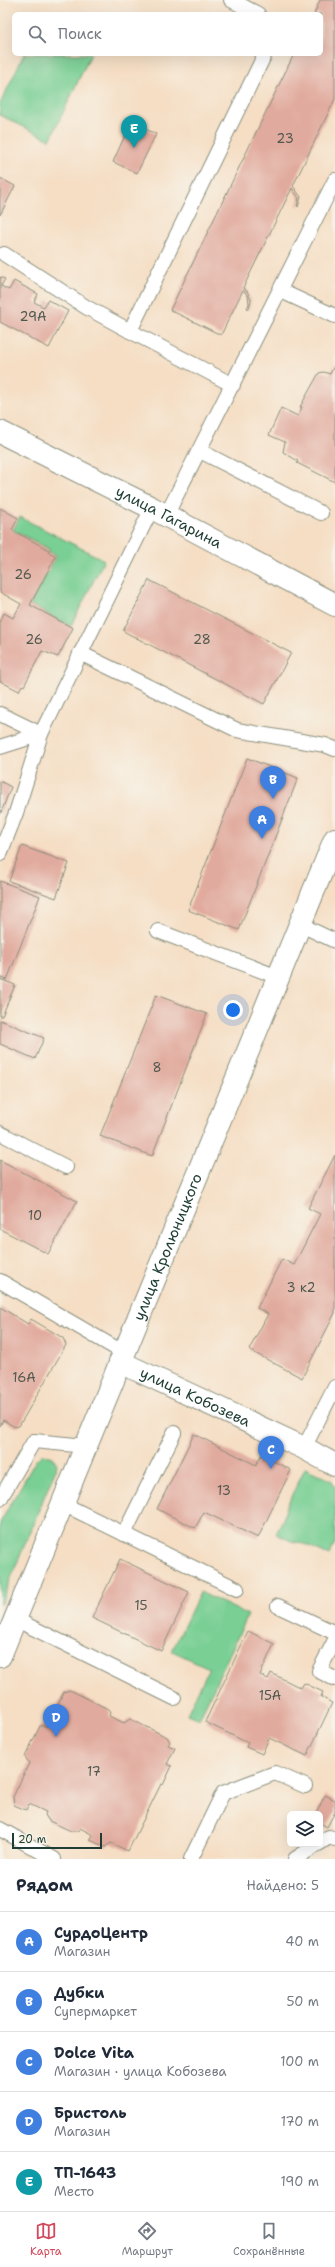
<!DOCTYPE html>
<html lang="ru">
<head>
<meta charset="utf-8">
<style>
  :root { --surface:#fff; --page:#f6f6f7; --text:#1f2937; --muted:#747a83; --line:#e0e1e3; --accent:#d1495b }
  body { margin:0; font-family:"Shantell Sans",sans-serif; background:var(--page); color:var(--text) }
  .controls { position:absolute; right:12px; bottom:12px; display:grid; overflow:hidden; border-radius:6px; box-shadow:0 4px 16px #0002 }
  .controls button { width:36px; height:36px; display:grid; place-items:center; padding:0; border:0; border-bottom:1px solid var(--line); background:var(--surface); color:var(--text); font:20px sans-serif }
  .scale { position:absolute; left:12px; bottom:10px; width:90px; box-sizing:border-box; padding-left:4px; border:2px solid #1f3d34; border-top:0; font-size:11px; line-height:14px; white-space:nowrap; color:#1f3d34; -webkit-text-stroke:3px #f7f3e8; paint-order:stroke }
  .you { position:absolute; left:233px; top:1010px; width:14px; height:14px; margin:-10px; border:3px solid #fff; border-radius:50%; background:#1a73e8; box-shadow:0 0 0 6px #1a73e833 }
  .badge { display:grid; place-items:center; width:26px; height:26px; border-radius:50%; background:var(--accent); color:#fff; font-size:13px; font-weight:700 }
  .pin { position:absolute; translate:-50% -33px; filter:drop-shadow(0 1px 2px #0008) }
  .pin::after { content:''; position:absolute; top:21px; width:14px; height:12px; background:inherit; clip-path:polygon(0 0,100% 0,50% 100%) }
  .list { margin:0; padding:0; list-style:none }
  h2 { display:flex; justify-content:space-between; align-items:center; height:52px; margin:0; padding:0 16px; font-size:17px }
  h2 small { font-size:13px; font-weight:400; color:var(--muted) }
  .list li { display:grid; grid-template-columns:26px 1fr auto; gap:12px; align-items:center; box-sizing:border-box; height:60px; padding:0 16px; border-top:1px solid var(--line) }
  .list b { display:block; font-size:15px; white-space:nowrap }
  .list p { margin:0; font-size:13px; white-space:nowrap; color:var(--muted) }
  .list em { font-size:13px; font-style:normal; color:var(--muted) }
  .icon { flex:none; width:22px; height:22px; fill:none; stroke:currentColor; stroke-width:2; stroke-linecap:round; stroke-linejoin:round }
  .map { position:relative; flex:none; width:335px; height:1859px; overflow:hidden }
  .search { position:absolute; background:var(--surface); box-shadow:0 4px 16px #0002; left:12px; right:12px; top:12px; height:44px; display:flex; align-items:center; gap:10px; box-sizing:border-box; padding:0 14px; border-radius:6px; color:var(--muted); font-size:15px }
  .sheet { height:352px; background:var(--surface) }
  nav { display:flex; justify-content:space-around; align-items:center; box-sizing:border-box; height:56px; border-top:1px solid var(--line); background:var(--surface); font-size:11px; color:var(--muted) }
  nav a { display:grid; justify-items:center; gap:2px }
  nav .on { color:var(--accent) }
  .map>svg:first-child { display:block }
  .green { fill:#79cf94; stroke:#4c8664 }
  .building { fill:#e1aa9e }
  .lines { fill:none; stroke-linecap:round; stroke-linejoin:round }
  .service-casing { stroke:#8a8e7c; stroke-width:16 }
  .minor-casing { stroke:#8a8e7c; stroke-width:24 }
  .tertiary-casing { stroke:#8a8e7c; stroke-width:24 }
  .secondary-casing { stroke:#8a8e7c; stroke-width:24 }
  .service { stroke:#fff; stroke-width:14 }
  .minor { stroke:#fff; stroke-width:22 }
  .tertiary { stroke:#fff; stroke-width:22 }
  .secondary { stroke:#fff; stroke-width:22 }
  .labels { text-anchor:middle; stroke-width:4; stroke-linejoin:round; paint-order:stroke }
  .number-label { font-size:13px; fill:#50584e }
  .street-label { font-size:15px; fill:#1f3d34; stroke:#f7f3e8 }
</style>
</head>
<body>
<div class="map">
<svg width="335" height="1859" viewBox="0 0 335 1859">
  <rect width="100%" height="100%" fill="#f7f3e8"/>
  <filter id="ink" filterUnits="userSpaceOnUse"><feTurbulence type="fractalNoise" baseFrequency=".025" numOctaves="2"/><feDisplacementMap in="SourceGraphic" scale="8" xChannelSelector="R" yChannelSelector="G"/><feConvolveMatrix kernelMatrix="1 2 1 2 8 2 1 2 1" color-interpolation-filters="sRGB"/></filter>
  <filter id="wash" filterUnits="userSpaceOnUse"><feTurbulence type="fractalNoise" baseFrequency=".012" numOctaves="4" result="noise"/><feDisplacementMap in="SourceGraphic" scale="16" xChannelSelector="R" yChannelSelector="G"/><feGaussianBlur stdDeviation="0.9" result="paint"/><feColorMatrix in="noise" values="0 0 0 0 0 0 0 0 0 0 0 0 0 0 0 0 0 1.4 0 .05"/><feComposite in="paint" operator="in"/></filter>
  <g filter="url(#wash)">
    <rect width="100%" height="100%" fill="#f5dec4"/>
    <!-- green -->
    <g class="green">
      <polygon points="24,54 91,54 50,140 0,115 0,104"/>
      <polygon points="20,517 104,560 71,626 30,605 56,556 49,552 49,549 13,530"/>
      <polygon points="43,1454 53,1457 57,1464 56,1468 0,1605 0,1523 36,1460"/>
      <polygon points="305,1468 331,1480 335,1487 335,1543 329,1555 302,1543 291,1541 276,1534 284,1517 286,1507"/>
      <polygon points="200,1592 248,1615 199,1719 187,1714 209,1668 172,1651"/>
    </g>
    <g id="blocks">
      <!-- building -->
      <g class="building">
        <polygon points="320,0 335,0 335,99 293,186 301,197 298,207 297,206 299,198 292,188 243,288 247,291 251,300 249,309 247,308 249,304 248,296 243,290 221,335 170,310 294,54 321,54 321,14 314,14"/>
        <polygon points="131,122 156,134 137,173 113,162"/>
        <polygon points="0,178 15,186 0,215"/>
        <polygon points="0,277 5,279 1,286 9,290 14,281 38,294 34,302 44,307 48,300 68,311 49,348 0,322"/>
        <polygon points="335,364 335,482 297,463 298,461 283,452 285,442 269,435 281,408 298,416 302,407 300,407 319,373 324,372 330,374"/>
        <polygon points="0,508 18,518 12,530 49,550 48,552 56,556 30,605 73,628 58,657 42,651 24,686 22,685 19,691 0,681 0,620 4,613 13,618 21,604 0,592"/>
        <polygon points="149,580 291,653 264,704 123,631"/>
        <polygon points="247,758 298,778 239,930 188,910"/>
        <polygon points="0,781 11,787 0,815"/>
        <polygon points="22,846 69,863 56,898 9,881"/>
        <polygon points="0,881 40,896 7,980 0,977"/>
        <polygon points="0,979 15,985 2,1016 0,1016"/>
        <polygon points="156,995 207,1014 152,1156 100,1136"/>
        <polygon points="0,1020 44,1038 35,1059 0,1044"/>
        <polygon points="335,1155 335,1313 302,1378 249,1350 268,1314 257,1308 282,1259 294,1265 320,1214 308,1208"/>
        <polygon points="0,1160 77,1201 48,1254 0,1229"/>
        <polygon points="0,1307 28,1324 31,1319 63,1338 66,1345 19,1426 15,1427 3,1420 0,1426"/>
        <polygon points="194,1434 256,1465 261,1455 291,1470 258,1538 204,1512 195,1528 157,1509"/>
        <polygon points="120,1559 189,1592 161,1651 92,1618"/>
        <polygon points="248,1631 274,1644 260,1675 268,1679 271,1673 301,1688 304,1683 323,1692 321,1697 332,1703 307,1756 269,1738 262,1754 246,1747 248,1743 205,1722"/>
        <polygon points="70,1690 108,1709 110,1713 109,1716 124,1723 130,1719 167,1737 170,1742 168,1745 175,1748 167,1764 172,1766 163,1785 161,1784 128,1851 111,1843 105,1847 90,1840 93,1835 80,1828 78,1831 71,1831 49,1821 45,1815 46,1812 29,1804 26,1810 14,1805 13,1797 29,1763 25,1757 40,1726 47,1726 64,1692"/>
        <polygon points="325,1795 335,1800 335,1812 327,1827 320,1823 320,1814 316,1814"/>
      </g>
    </g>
  </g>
  <g filter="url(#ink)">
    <use href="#blocks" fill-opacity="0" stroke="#8a8e7c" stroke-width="1"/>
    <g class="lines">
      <defs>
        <g id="service">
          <polyline points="231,0 258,14"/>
          <polyline points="4,254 86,307 130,331"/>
          <polyline points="281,291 335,316"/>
          <polyline points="233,385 130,331 265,54"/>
          <polyline points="200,451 321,513"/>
          <polyline points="166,516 335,180"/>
          <polyline points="80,653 237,730 325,745 335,749"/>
          <polyline points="0,714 41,734 16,813 0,854"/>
          <polyline points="0,747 41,734 152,508"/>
          <polyline points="299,924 335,941"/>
          <polyline points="158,931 278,977"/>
          <polyline points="0,1133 66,1167"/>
          <polyline points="0,1281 124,1353"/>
          <polyline points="304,1448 335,1387"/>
          <polyline points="0,1499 34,1441 86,1446"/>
          <polyline points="63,1504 237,1589"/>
          <polyline points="124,1534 174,1433"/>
          <polyline points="278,1606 335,1633"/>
          <polyline points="15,1619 174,1698"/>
          <polyline points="335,1640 319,1671 335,1679"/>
          <polyline points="0,1829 54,1859"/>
          <polyline points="320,1843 329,1837 335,1839"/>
          <polyline points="191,1859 223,1793 275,1773 305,1786"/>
          <polyline points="295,1859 318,1844"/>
        </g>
        <g id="minor">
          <path id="s1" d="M120 1362 304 1448 335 1465"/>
        </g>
        <g id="tertiary">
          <path id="s2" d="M0 1656 335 839"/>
        </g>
        <g id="secondary">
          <path id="s3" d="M0 432 152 508 335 605"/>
        </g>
      </defs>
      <!-- service casing -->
      <use href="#service" class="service-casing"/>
      <!-- minor casing -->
      <use href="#minor" class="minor-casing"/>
      <!-- tertiary casing -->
      <use href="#tertiary" class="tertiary-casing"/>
      <!-- secondary casing -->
      <use href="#secondary" class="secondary-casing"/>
      <!-- service -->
      <use href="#service" class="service"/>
      <!-- minor -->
      <use href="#minor" class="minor"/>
      <!-- tertiary -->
      <use href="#tertiary" class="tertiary"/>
      <!-- secondary -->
      <use href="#secondary" class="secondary"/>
    </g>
  </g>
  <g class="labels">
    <!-- number labels -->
    <g class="number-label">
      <text x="285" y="143">23</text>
      <text x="33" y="321">29А</text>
      <text x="23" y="579">26</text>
      <text x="34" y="644">26</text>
      <text x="202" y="644">28</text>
      <text x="157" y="1072">8</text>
      <text x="35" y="1220">10</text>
      <text x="301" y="1292">3 к2</text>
      <text x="24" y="1382">16А</text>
      <text x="224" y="1495">13</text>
      <text x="141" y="1610">15</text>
      <text x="270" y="1700">15А</text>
      <text x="94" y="1776">17</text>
    </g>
    <!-- street labels -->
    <g class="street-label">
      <text dy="5" stroke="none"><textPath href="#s3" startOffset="189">улица Гагарина</textPath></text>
      <text dy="5" stroke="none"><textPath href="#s2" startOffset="442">улица Кролюницкого</textPath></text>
      <text dy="5" stroke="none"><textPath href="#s1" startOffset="83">улица Кобозева</textPath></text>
    </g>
  </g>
</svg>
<div class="controls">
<button><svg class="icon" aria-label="layers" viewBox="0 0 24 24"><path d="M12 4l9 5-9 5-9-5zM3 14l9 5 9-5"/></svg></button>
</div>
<div class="scale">20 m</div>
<div class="you"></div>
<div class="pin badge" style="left:262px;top:839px;background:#3f7fe0">A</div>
<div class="pin badge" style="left:273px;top:799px;background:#3f7fe0">B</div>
<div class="pin badge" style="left:271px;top:1469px;background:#3f7fe0">C</div>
<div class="pin badge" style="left:56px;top:1737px;background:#3f7fe0">D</div>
<div class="pin badge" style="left:134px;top:148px;background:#0f9aa8">E</div>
<div class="search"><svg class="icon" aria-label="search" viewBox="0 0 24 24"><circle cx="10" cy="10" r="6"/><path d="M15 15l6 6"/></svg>Поиск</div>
</div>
<section class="sheet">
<h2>Рядом<small>Найдено: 5</small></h2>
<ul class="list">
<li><span class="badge" style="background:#3f7fe0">A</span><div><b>СурдоЦентр</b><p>Магазин</p></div><em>40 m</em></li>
<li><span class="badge" style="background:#3f7fe0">B</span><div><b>Дубки</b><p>Супермаркет</p></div><em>50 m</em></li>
<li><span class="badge" style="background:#3f7fe0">C</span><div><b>Dolce Vita</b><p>Магазин · улица Кобозева</p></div><em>100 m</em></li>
<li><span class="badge" style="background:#3f7fe0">D</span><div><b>Бристоль</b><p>Магазин</p></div><em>170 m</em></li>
<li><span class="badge" style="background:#0f9aa8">E</span><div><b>ТП-1643</b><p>Место</p></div><em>190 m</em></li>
</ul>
</section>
<nav>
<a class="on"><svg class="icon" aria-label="map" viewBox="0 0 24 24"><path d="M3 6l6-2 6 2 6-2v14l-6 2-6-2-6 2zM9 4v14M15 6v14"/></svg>Карта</a>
<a><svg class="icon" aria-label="directions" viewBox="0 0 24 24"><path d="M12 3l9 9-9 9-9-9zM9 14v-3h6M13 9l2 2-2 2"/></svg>Маршрут</a>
<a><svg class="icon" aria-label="saved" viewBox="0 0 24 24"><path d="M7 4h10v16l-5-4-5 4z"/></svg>Сохранённые</a>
</nav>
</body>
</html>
